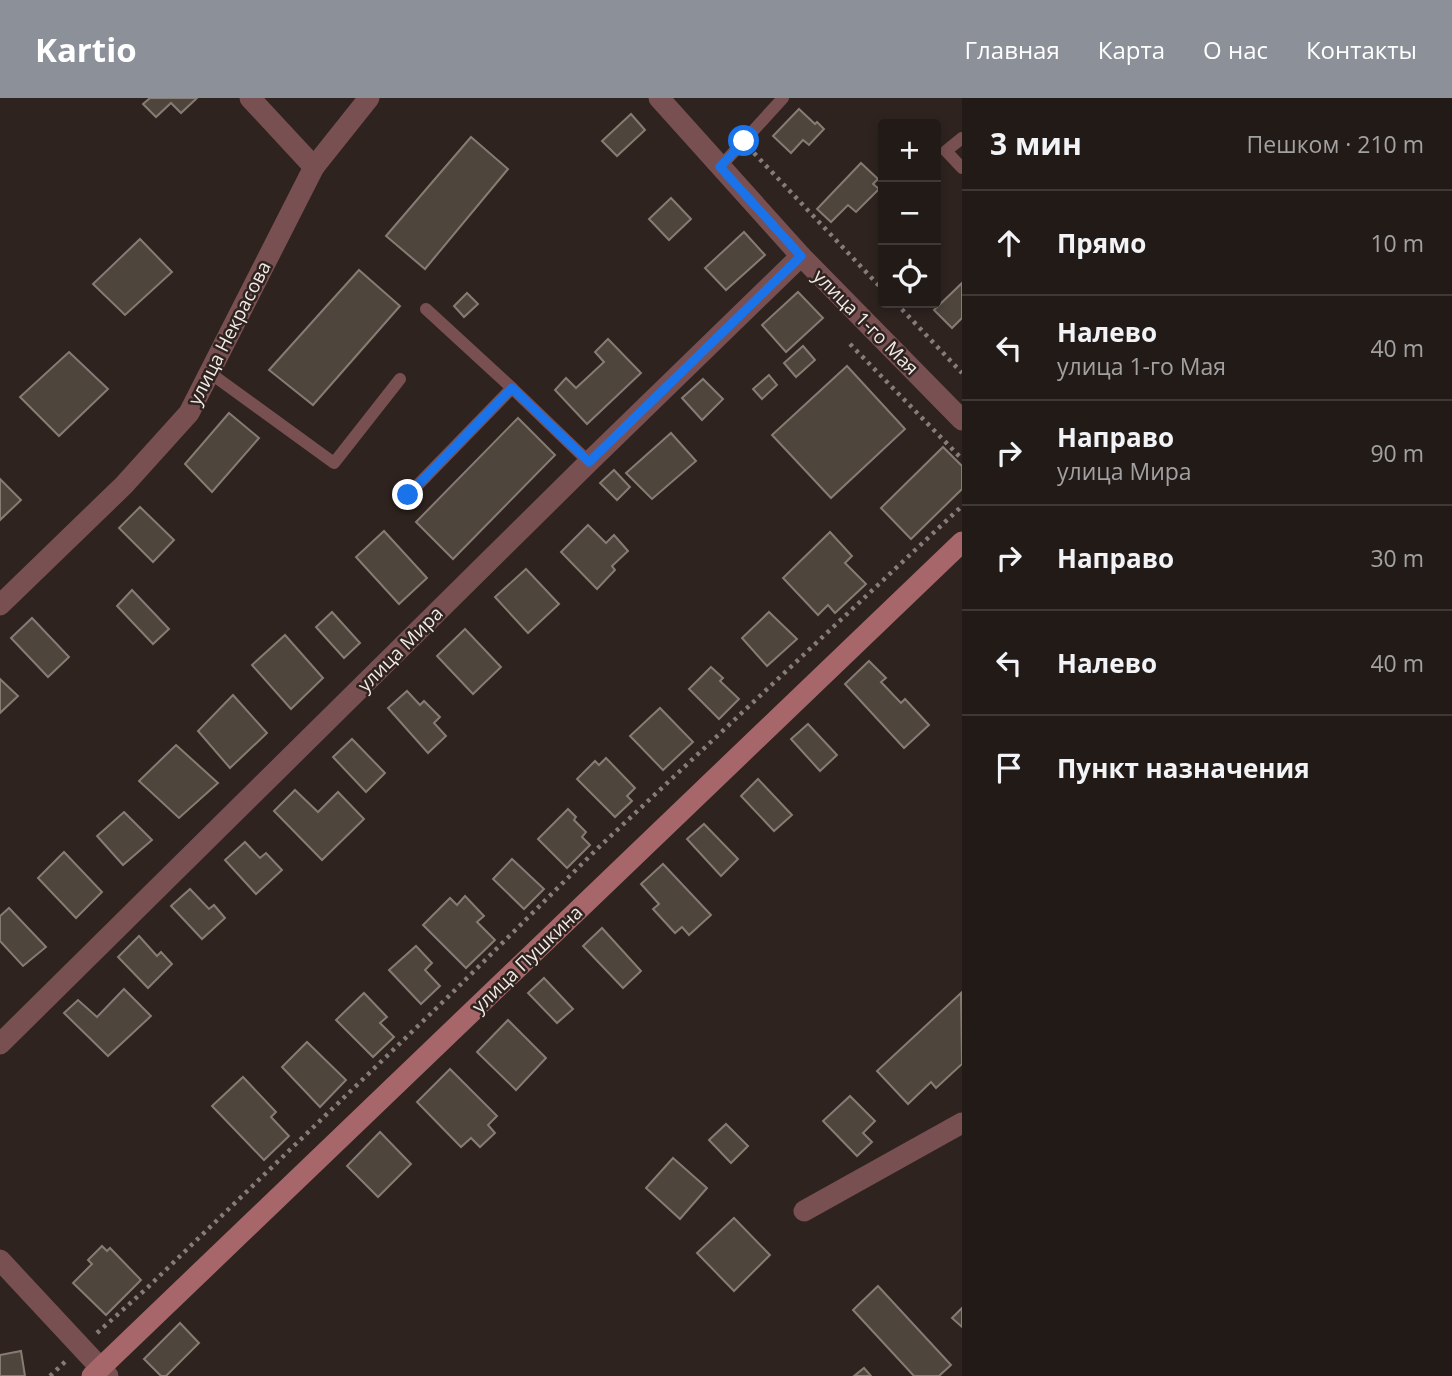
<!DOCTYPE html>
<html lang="ru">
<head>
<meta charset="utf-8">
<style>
  :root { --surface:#221a17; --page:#2a2320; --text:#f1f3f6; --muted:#a2a1a1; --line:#3f3836; --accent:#8c9099 }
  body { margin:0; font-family:"Open Sans",sans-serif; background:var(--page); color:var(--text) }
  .controls { position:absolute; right:21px; top:21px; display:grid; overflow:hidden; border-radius:7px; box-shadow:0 4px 10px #0003 }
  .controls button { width:63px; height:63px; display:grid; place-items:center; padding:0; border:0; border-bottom:2px solid var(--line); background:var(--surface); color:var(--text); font:35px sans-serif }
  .stop { position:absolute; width:21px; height:21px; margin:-16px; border:5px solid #1a73e8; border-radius:50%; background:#fff }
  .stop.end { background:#1a73e8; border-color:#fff; box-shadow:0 2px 7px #0008 }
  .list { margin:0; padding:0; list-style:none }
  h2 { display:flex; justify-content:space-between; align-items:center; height:91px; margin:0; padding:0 28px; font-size:30px }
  h2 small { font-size:23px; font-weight:400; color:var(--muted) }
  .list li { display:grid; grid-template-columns:46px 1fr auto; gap:21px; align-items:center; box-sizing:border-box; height:105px; padding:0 28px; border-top:2px solid var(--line) }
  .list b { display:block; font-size:26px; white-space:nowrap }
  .list p { margin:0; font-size:23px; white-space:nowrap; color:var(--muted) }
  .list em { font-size:23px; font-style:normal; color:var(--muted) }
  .icon { flex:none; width:38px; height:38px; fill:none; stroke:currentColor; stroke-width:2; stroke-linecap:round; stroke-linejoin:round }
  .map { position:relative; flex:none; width:962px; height:1278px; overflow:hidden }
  header { display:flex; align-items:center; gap:42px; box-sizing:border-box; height:98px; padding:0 35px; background:var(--accent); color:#fff }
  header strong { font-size:33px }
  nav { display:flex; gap:38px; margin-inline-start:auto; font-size:24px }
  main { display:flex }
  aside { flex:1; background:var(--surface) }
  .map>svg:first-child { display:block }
  .building { fill:#4e453d; stroke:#877c73; stroke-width:2 }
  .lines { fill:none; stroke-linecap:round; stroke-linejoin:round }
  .path { stroke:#867d79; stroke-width:4.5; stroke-dasharray:3.5 5; stroke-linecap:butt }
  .lane { stroke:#795052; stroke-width:12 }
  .street { stroke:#795052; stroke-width:21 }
  .secondary { stroke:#a7676a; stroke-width:21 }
  .route { stroke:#1a73e8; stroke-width:9 }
  .labels { text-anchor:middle; stroke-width:5; stroke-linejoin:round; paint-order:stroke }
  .street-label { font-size:19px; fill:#f1e9e6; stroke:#2e231f }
</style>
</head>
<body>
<header>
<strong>Kartio</strong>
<nav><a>Главная</a><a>Карта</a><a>О нас</a><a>Контакты</a></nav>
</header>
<main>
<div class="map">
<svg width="962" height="1278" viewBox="0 0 962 1278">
  <rect width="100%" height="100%" fill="#2e231f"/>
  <!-- building -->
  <g class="building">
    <polygon points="150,0 197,0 181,15 171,5 156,19 143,6"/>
    <polygon points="799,11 815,26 817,24 824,31 809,47 803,42 791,55 773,38"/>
    <polygon points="631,16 645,32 617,58 602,43"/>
    <polygon points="471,39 508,71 425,171 386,138"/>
    <polygon points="861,65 878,81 873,86 879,91 856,114 848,107 831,124 817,111"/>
    <polygon points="671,100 691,121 669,142 649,121"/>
    <polygon points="744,134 765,157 726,192 705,170"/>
    <polygon points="140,141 172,174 125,217 93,186"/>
    <polygon points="359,172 400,208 313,307 269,272"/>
    <polygon points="962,185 962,220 952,230 934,212"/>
    <polygon points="798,194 823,220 786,254 762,227"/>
    <polygon points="467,195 478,206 464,219 454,208"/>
    <polygon points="608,241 641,275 587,326 555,292 566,280 576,290 604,264 595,254"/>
    <polygon points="803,248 815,262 796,279 784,265"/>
    <polygon points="69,254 108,291 59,338 20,299"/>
    <polygon points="847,268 905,331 831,400 772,337"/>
    <polygon points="769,277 777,287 762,301 753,291"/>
    <polygon points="703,281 723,301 702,322 682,300"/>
    <polygon points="229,315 259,340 212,394 185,366"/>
    <polygon points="518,320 555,357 453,461 416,424"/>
    <polygon points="671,335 696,363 652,401 626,375"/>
    <polygon points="943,349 962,368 962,391 911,441 881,410"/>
    <polygon points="614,372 630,389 617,402 600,385"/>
    <polygon points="0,381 21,402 0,422"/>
    <polygon points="140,409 174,442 153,464 119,430"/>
    <polygon points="588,427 606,445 614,437 628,453 612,468 615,472 597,491 561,454"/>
    <polygon points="384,433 427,480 399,506 356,459"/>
    <polygon points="830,434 852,458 845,465 866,486 835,515 828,507 818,517 783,480"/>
    <polygon points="526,471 559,506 528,535 495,499"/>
    <polygon points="132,492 169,531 153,546 117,508"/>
    <polygon points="332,514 360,545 344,560 316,529"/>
    <polygon points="769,514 797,541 767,568 742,540"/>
    <polygon points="32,520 69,559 48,579 11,540"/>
    <polygon points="465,531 501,569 473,596 437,558"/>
    <polygon points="285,537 323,580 291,611 252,567"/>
    <polygon points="869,563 886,580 881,584 901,605 905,601 929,627 904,650 845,586"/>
    <polygon points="711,569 723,580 720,583 739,601 719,621 689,591"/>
    <polygon points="0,581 18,598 0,615"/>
    <polygon points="407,593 420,607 424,603 440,619 434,625 446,638 428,655 388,610"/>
    <polygon points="233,597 267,635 230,670 198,633"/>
    <polygon points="660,610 693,644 663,672 630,638"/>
    <polygon points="808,626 837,657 820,673 791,641"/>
    <polygon points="352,641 385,675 366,694 333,659"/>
    <polygon points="176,647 218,685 179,720 139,683"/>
    <polygon points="606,660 635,690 627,698 632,703 615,719 577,681 595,663 599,667"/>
    <polygon points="758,681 792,717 774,733 741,698"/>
    <polygon points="295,692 318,714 338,694 364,721 322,762 274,713"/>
    <polygon points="568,711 576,719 574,722 586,734 582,739 590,747 567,770 538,741"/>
    <polygon points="124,714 152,742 123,767 97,738"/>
    <polygon points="704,726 738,761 721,778 687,741"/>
    <polygon points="245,744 260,760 266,755 282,772 256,796 225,762"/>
    <polygon points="64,754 102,794 76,820 38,780"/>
    <polygon points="512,761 544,791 524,811 493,781"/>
    <polygon points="663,766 711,817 689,837 682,829 675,835 653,811 659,806 641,786"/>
    <polygon points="190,791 209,811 214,807 225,820 202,841 171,808"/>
    <polygon points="465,798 484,818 477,824 495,842 466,870 423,827 450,800 457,807"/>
    <polygon points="9,810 46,849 23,868 0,843 0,818"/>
    <polygon points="602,830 641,873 623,890 583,848"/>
    <polygon points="139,838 157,858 161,854 172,866 148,890 118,859"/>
    <polygon points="416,848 432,865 425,872 440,888 421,906 389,872"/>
    <polygon points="544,880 573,911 557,925 528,895"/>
    <polygon points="124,891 151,918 108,958 64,915 78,902 97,919"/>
    <polygon points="364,895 387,919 380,925 394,939 373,959 336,922"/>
    <polygon points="961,895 962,966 936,990 931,984 908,1006 877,973"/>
    <polygon points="508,922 546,960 516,992 477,954"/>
    <polygon points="307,944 346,982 320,1009 282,969"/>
    <polygon points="450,971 497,1018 488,1027 495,1035 480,1049 471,1040 461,1049 417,1004"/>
    <polygon points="243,979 276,1014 271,1019 289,1038 264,1062 212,1008"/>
    <polygon points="850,998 875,1023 863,1035 872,1044 857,1058 823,1023"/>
    <polygon points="726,1026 748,1048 731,1065 709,1042"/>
    <polygon points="380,1034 411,1066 378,1099 347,1068"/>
    <polygon points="673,1060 707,1090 680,1121 646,1090"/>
    <polygon points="734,1120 770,1157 734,1193 697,1155"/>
    <polygon points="102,1148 107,1153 110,1150 141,1182 106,1217 73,1185 92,1166 88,1162"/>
    <polygon points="878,1188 951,1267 939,1278 914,1278 853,1212"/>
    <polygon points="962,1210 962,1229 952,1220"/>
    <polygon points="180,1225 199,1245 166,1278 161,1278 144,1261"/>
    <polygon points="21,1253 25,1278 0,1278 0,1257"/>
    <polygon points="864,1270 871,1278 854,1278"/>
  </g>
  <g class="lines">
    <!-- path -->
    <g class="path">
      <polyline points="754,55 883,192"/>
      <polyline points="896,205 962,275"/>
      <polyline points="850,246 962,361"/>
      <polyline points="97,1235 146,1191 451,896 598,750 962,408"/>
      <polyline points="50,1278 67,1262"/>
    </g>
    <!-- lane -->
    <g class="lane">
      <polyline points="962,40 946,53 962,70"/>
      <polyline points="720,69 783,0"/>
      <polyline points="210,275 334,365 400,281"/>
      <polyline points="512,290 589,364"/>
      <polyline points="408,397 512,290 426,211"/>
    </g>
    <!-- street -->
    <g class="street">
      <polyline points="250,0 314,69"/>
      <polyline points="659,0 801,158 962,322"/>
      <polyline points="0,507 124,387 189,315 314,69 369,0"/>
      <polyline points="0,946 589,364 801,158"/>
      <polyline points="804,1113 962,1025"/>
      <polyline points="0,1162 108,1278"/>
    </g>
    <!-- secondary -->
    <polyline class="secondary" points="92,1278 962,444"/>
  </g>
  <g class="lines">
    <!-- route -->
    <polyline class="route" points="408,397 512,290 589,364 801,158 720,69 744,43"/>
  </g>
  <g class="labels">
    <!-- street labels -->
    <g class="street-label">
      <text transform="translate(866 224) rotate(45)" y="7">улица 1-го Мая</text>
      <text transform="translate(229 235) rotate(-63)" y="7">улица Некрасова</text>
      <text transform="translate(400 551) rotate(-45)" y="7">улица Мира</text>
      <text transform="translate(527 861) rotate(-44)" y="7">улица Пушкина</text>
    </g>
  </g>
</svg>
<div class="controls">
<button>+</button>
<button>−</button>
<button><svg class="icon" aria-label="locate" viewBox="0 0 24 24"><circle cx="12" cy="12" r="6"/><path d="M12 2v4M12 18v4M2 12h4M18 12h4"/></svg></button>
</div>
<div class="stop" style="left:744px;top:43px"></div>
<div class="stop end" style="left:408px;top:397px"></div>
</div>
<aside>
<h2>3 мин<small>Пешком · 210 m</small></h2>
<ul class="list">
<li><svg class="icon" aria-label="ahead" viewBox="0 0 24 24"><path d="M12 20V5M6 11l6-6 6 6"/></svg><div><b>Прямо</b></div><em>10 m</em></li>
<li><svg class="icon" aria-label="left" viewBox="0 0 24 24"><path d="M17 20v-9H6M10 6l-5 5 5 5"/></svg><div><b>Налево</b><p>улица 1-го Мая</p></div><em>40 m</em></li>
<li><svg class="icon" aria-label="right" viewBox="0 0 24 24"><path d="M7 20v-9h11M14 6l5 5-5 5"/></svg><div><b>Направо</b><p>улица Мира</p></div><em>90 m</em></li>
<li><svg class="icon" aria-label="right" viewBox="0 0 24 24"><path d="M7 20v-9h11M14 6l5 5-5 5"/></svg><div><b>Направо</b></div><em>30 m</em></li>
<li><svg class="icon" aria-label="left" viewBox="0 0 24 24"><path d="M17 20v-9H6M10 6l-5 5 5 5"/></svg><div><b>Налево</b></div><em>40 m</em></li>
<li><svg class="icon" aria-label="arrive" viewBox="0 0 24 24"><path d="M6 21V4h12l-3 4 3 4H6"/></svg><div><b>Пункт назначения</b></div></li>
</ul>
</aside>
</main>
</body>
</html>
